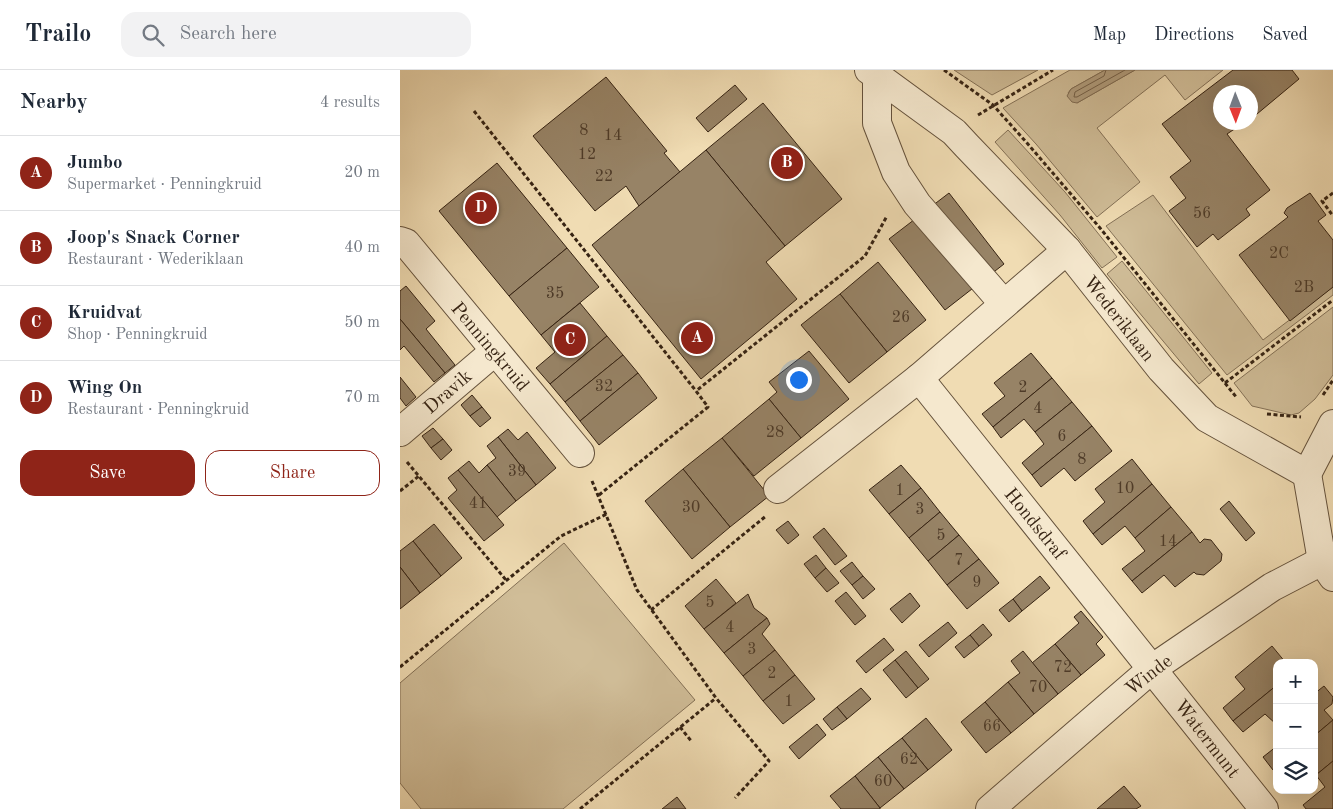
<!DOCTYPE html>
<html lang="en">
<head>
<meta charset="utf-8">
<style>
  :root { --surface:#fff; --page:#f2f2f3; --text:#1f2937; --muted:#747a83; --line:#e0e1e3; --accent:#8f2418 }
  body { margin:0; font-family:"Old Standard TT",serif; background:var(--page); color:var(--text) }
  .controls { position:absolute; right:15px; bottom:15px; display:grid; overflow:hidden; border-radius:10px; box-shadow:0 5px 20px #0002 }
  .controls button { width:45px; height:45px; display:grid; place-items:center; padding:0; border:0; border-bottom:1px solid var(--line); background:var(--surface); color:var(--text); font:25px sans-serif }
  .compass { position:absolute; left:813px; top:15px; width:45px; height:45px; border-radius:50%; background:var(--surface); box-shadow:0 5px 20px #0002; rotate:179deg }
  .you { position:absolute; left:398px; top:309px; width:18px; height:18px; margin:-12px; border:4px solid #fff; border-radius:50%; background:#1a73e8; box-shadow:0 0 0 8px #1a73e833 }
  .badge { display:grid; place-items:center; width:32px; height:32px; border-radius:50%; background:var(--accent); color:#fff; font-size:16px; font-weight:700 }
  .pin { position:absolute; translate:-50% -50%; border:2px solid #fff; box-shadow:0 1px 5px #0006 }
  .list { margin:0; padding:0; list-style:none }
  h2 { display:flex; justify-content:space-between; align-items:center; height:65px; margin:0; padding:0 20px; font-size:21px }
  h2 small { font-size:16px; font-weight:400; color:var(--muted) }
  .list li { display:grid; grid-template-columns:32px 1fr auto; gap:15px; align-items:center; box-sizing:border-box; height:75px; padding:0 20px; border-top:1px solid var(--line) }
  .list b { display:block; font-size:19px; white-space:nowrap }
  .list p { margin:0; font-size:16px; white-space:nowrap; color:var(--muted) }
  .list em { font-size:16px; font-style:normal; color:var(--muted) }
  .actions { display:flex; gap:10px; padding:15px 20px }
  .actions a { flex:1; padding:11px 0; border:1px solid var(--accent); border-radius:15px; text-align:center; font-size:18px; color:var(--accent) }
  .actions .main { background:var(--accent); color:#fff }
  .icon { flex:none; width:28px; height:28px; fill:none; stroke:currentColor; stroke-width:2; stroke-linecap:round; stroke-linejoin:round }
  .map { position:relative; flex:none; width:933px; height:739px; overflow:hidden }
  header { display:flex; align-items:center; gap:30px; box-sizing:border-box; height:70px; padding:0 25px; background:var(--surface); border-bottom:1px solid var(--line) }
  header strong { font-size:24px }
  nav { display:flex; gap:28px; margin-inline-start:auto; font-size:18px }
  .search { width:350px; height:45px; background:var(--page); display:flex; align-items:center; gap:12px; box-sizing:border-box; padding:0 18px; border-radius:15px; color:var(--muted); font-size:19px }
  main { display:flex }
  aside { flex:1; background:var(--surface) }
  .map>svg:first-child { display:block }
  .green { fill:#d0bd98; stroke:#837056 }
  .water { fill:#b19d7d; stroke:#806c53 }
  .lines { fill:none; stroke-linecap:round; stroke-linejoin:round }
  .shore { stroke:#746048; stroke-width:1 }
  .building { fill:#978366; stroke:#362313 }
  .minor-casing { stroke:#64513b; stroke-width:30 }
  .path { stroke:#362313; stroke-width:3; stroke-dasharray:4 2.5; stroke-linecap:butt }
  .minor { stroke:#f5e8ce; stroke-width:28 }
  .labels { text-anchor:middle; stroke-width:5; stroke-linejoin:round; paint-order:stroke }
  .number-label { font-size:16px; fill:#4e3b28 }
  .street-label { font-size:19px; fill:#362313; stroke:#f5e8ce }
</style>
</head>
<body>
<header>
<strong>Trailo</strong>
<div class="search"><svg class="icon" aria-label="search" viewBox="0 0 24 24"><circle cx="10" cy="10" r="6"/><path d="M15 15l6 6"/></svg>Search here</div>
<nav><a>Map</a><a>Directions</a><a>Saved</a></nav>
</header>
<main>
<aside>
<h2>Nearby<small>4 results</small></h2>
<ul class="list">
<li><span class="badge">A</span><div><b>Jumbo</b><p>Supermarket · Penningkruid</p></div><em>20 m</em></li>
<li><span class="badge">B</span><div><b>Joop's Snack Corner</b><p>Restaurant · Wederiklaan</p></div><em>40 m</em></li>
<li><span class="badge">C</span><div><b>Kruidvat</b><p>Shop · Penningkruid</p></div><em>50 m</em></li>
<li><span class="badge">D</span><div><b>Wing On</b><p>Restaurant · Penningkruid</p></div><em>70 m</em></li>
</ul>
<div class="actions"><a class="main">Save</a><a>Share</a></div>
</aside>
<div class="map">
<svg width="933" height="739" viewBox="0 0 933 739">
  <rect width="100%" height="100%" fill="#f0dcb3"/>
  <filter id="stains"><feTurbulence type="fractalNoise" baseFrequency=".004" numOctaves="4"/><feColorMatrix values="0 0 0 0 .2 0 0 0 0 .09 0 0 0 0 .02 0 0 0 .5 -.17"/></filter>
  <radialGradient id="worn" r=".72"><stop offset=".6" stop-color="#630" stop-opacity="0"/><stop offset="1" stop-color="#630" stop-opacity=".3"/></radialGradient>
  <!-- green -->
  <g class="green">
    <polygon points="554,0 638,0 592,25"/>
    <polygon points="670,0 705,0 671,19 668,23 677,33 735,0 823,0 785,30 765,5 697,58 740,112 697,147 636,74 603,38"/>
    <polygon points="608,60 665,122 717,187 702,198 660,145 595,72"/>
    <polygon points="753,125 863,270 933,217 933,225 827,305 706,156"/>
    <polygon points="722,191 812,303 799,314 707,204"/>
    <polygon points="933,237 933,305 915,329 899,343 891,345 852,336 834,313"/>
    <polygon points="164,473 295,630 163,739 21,739 0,713 0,613"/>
  </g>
  <!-- water -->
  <polygon class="water" points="705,0 735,0 677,33 672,32 667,26 671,19"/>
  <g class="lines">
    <!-- shore -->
    <polyline class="shore" points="706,0 704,6 675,22 674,27 677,27 725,0"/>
  </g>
  <!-- building -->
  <g class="building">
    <polygon points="833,0 892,0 899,9 851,49 851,22 821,22 821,52 845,52 827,64 870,120 846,139 850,145 818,170 813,164 797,177 769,141 786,128 770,107 791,91 762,54"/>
    <polygon points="206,7 267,81 264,83 280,102 239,136 226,116 195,141 133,66"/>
    <polygon points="335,15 347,29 308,62 296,48"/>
    <polygon points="363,33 442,129 385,176 306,80"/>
    <polygon points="306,80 385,176 366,192 397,229 301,309 192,175"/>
    <polygon points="97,93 167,178 109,226 39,141"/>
    <polygon points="549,123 604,194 545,240 489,169"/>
    <polygon points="910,123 926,145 918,151 933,170 933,217 890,251 839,185 888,147 884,143 887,138"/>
    <polygon points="167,178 199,217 141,265 109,226"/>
    <polygon points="478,192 526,250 487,282 440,224"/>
    <polygon points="6,216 35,251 26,259 55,295 45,303 0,249 0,221"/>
    <polygon points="440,224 487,282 449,313 401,255"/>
    <polygon points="180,233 207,266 150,314 136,298 155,282 141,265"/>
    <polygon points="0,249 45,303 34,312 4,276 0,280"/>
    <polygon points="207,266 223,285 165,332 150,314"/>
    <polygon points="409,281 449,329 401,368 369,329 377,322 369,312"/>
    <polygon points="631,283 652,308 593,357 582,344 605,326 594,313"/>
    <polygon points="223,285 238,303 180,351 165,332"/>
    <polygon points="238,303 257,328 199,375 180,351"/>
    <polygon points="0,307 16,327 6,336 0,328"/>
    <polygon points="652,308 672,332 635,362 624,349 601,368 593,357"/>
    <polygon points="72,325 82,337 70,346 61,335"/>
    <polygon points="369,329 401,368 354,406 322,368"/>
    <polygon points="672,332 692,356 632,405 622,393 644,374 635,362"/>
    <polygon points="82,337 91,348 80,357 70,346"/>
    <polygon points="692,356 712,381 675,411 664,398 641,417 632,405"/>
    <polygon points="33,358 43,369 31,378 22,366"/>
    <polygon points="108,359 118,370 127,362 156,398 136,415 98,367"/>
    <polygon points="98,367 136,415 116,431 87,395 96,388 87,376"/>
    <polygon points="322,368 369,426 330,457 283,399"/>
    <polygon points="43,369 52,380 41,390 31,378"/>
    <polygon points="732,389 752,414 693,464 683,451 705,432 695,419"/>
    <polygon points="69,391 79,403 87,395 116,431 97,447 58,400"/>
    <polygon points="501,395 521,418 489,444 469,420"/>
    <polygon points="283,399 330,457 292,489 245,431"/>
    <polygon points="58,400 104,455 84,471 48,428 57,420 48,408"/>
    <polygon points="752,414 771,437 735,468 725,456 702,475 693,464"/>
    <polygon points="521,418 540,442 509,468 489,444"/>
    <polygon points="829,431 855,463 846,471 820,439"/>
    <polygon points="771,437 792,462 732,511 722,499 745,481 735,468"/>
    <polygon points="540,442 559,465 528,491 509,468"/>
    <polygon points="388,451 399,465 388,474 376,460"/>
    <polygon points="34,454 62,488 41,506 13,471"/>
    <polygon points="424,458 447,486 435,495 413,467"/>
    <polygon points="792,462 800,473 804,469 811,470 822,484 821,491 804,505 796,504 794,502 775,517 764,505 742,523 732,511"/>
    <polygon points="559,465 579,489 547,515 528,491"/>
    <polygon points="13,471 41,506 20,523 0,497 0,481"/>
    <polygon points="416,485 426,498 415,508 404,494"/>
    <polygon points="579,489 599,513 567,539 547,515"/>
    <polygon points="452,492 463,506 452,515 440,501"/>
    <polygon points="0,497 20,523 0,539"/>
    <polygon points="426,498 439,513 427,522 415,508"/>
    <polygon points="463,506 475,519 463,529 452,515"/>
    <polygon points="640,506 650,518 622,541 613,529"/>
    <polygon points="316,509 336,533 304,559 285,536"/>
    <polygon points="446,522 466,546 455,555 435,531"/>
    <polygon points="510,523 520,536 502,553 490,539"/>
    <polygon points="348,524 354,538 367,548 324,583 304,559"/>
    <polygon points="613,529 622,541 609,552 599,540"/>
    <polygon points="681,541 703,567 696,574 705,585 681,605 655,574 679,553 674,547"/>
    <polygon points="367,548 370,554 362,564 375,580 343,606 324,583"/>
    <polygon points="548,552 557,563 529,587 519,575"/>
    <polygon points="583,554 592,565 579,576 570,565"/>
    <polygon points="570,565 579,576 564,588 555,577"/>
    <polygon points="484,568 494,580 466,603 456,591"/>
    <polygon points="655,574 681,605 658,624 632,593"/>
    <polygon points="872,576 886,593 877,593 877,615 833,651 823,638 845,619 835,607"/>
    <polygon points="375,580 395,605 363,631 343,606"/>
    <polygon points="506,581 529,609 518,618 495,590"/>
    <polygon points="623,581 658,624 634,644 608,612 620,603 611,591"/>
    <polygon points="495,590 518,618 506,628 483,600"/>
    <polygon points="395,605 415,629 383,654 363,631"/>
    <polygon points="608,612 634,644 611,663 585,632"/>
    <polygon points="877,615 877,655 865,644 843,662 833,651"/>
    <polygon points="924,616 933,627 932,634 924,640 933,650 914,666 914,624"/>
    <polygon points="461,618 471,629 447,649 437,637"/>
    <polygon points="585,632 611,663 586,683 561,652"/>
    <polygon points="437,637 447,649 432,660 423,649"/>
    <polygon points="526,648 552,680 528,700 502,668"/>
    <polygon points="933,650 933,691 916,705 914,666"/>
    <polygon points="417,654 426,665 399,689 389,677"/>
    <polygon points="502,668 528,700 504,719 478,687"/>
    <polygon points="877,676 877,697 873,700 863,687"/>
    <polygon points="478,687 504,719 480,738 455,706"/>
    <polygon points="933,691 933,739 906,739 903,735 925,717 916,705"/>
    <polygon points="455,706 480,738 480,739 441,739 430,726"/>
    <polygon points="724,716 741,736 736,739 697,739"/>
    <polygon points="277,727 286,739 262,739"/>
  </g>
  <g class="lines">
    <defs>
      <g id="minor">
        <polyline points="469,0 554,62 567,76 667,180 761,299 807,348 907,404"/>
        <polyline points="477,6 477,53 496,102 517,134 604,234"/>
        <polyline points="0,171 6,173 180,383"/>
        <polyline points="519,308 864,739"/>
        <polyline points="0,362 95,281"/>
        <polyline points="907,404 922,491 933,507"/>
        <polyline points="907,404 933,354"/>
        <polyline points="378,419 519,308 667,180"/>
        <polyline points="590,739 753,598 872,517 922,491"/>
      </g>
    </defs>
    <!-- minor casing -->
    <use href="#minor" class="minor-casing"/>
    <!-- path -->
    <g class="path">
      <polyline points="544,0 593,35 627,73 700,158 837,328"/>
      <polyline points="74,41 296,321"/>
      <polyline points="578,45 653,0"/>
      <polyline points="933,123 922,131 933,146"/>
      <polyline points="825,313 933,230"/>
      <polyline points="923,325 933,310"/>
      <polyline points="867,344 901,347"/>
      <polyline points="7,392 106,510"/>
      <polyline points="192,411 237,520 316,628 369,691 335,728"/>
      <polyline points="0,421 19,406"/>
      <polyline points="199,425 308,337 296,321 465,186 487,146"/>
      <polyline points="251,540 366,446"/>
      <polyline points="0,597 161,466 207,444"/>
      <polyline points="280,657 292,672"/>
      <polyline points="180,739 316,628"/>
    </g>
    <!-- minor -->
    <use href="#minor" class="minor"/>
  </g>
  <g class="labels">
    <!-- number labels -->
    <g class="number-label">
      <text x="184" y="65">8</text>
      <text x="213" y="70">14</text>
      <text x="187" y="89">12</text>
      <text x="204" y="111">22</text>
      <text x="802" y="148">56</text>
      <text x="879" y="188">2C</text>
      <text x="904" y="222">2B</text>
      <text x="155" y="228">35</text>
      <text x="501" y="252">26</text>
      <text x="204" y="321">32</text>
      <text x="623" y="322">2</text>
      <text x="638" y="343">4</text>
      <text x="375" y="367">28</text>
      <text x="662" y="371">6</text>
      <text x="682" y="394">8</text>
      <text x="117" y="406">39</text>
      <text x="725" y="423">10</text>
      <text x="500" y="425">1</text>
      <text x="78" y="438">41</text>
      <text x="291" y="442">30</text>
      <text x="520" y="444">3</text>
      <text x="541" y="470">5</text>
      <text x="768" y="476">14</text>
      <text x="559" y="495">7</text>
      <text x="577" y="517">9</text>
      <text x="310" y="537">5</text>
      <text x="330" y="562">4</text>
      <text x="352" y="584">3</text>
      <text x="663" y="602">72</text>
      <text x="372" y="608">2</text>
      <text x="638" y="622">70</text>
      <text x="389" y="636">1</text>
      <text x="592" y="661">66</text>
      <text x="509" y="694">62</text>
      <text x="483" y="716">60</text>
    </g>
    <!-- street labels -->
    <g class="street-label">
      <text transform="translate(720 248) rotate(52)" y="7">Wederiklaan</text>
      <text transform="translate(91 276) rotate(50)" y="7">Penningkruid</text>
      <text transform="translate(47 321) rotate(-41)" y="7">Dravik</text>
      <text transform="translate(636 453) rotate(51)" y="7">Hondsdraf</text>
      <text transform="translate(748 604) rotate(-38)" y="7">Winde</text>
      <text transform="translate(808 668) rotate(52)" y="7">Watermunt</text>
    </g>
  </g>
  <rect width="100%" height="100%" filter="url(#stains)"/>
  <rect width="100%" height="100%" fill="url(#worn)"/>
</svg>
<div class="controls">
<button>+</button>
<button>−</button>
<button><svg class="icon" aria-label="layers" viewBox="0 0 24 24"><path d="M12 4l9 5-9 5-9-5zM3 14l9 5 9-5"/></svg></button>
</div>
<svg class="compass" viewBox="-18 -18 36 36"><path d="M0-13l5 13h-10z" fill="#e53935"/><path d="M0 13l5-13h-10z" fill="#747a83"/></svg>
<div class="you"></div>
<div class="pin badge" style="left:297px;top:268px">A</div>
<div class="pin badge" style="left:387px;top:93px">B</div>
<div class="pin badge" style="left:170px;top:270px">C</div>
<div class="pin badge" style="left:81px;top:138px">D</div>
</div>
</main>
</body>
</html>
